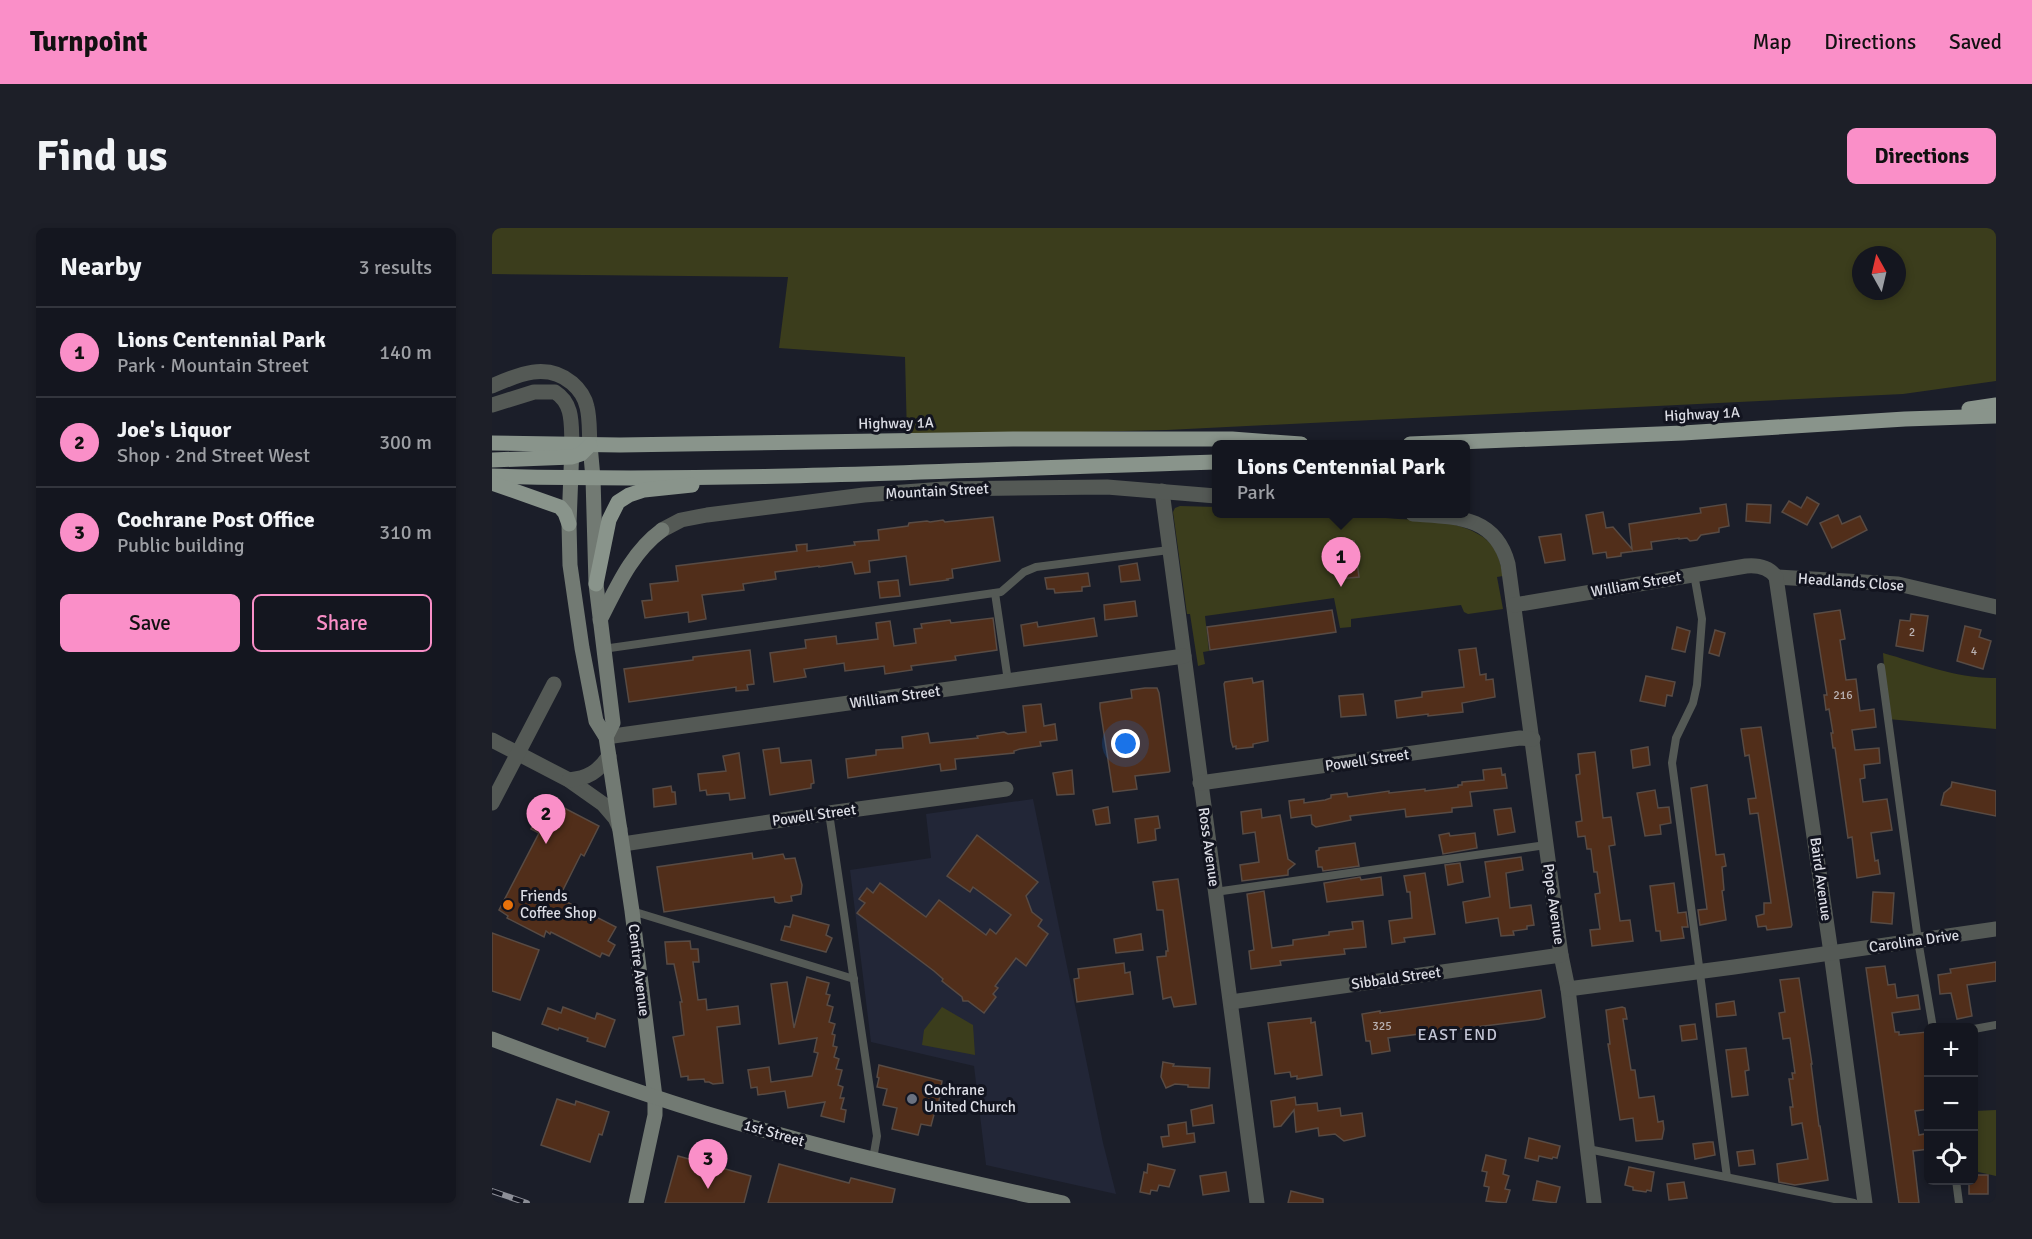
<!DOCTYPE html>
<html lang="en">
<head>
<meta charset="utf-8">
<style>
  :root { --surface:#14161f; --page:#1d1f28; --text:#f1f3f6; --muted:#9d9fa4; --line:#33353d; --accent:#fa8fc8 }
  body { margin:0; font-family:Signika,sans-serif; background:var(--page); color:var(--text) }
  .controls { position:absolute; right:18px; bottom:18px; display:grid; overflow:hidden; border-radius:9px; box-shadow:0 3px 9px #0003 }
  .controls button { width:54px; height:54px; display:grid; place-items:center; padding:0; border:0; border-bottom:2px solid var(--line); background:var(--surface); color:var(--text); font:30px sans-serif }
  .compass { position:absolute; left:1360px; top:18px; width:54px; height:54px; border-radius:50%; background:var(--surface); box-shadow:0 3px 9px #0003; rotate:352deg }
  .you { position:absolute; left:634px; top:516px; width:21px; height:21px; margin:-15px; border:4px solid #fff; border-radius:50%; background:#1a73e8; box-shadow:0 0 0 9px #1a73e833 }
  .badge { display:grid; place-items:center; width:39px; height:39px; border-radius:50%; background:var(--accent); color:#111; font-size:20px; font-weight:700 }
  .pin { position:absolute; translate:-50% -50px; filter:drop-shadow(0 2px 3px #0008) }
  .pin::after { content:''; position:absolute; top:32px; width:21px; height:18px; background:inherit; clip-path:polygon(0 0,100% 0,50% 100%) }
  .popup { position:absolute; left:720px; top:212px; width:258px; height:78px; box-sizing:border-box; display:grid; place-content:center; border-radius:9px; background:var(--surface); filter:drop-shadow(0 2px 4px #0005); font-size:20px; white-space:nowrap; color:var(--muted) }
  .popup b { font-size:22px; color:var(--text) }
  .popup::after { content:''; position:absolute; left:50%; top:100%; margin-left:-12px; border:12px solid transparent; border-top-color:var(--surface) }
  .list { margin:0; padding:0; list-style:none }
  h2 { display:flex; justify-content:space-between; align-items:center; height:78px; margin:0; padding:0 24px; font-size:26px }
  h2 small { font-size:20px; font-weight:400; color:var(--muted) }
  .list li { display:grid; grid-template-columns:39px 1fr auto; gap:18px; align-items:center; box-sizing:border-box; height:90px; padding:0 24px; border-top:2px solid var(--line) }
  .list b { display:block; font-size:22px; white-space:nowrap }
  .list p { margin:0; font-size:20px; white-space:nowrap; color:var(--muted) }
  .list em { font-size:20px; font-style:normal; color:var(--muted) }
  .actions { display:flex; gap:12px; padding:18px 24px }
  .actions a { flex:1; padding:14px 0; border:2px solid var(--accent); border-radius:9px; text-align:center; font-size:21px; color:var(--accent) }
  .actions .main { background:var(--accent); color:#111 }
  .icon { flex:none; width:33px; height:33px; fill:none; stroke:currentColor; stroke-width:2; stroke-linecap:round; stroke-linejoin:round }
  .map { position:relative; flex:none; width:1504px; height:975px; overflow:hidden; border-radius:9px }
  header { display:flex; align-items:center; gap:36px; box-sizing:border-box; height:84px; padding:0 30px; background:var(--accent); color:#111 }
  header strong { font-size:28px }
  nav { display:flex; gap:33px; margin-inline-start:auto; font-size:21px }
  .intro { display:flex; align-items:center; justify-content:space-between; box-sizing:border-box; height:144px; padding:0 36px }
  h1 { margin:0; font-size:42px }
  .button { padding:15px 27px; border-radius:9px; background:var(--accent); color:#111; font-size:21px; font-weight:700 }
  main { display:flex; gap:36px; padding:0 36px }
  aside { flex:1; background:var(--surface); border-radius:9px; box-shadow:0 3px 9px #0003 }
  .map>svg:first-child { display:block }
  .built { fill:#222637 }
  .green { fill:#3b3d1c; fill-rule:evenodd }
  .building { fill:#512e1a; stroke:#584b44; stroke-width:1.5 }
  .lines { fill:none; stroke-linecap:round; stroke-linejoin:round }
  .lane { stroke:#545955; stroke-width:8 }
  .street { stroke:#545955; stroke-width:15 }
  .secondary { stroke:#727a73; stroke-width:15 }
  .primary { stroke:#89948b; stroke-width:15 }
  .rail-casing { stroke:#8c8e97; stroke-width:6 }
  .rail { stroke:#12141f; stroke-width:4; stroke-dasharray:11; stroke-linecap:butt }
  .food-dot { fill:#e8710a; stroke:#12141f; stroke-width:2 }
  .worship-dot { fill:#6b7280; stroke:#12141f; stroke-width:2 }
  .labels { text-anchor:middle; stroke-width:6; stroke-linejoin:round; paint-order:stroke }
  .number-label { font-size:12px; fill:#b9b1b2 }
  .street-label { font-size:15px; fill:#dcdde5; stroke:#12141f }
  .poi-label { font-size:15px; fill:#dcdde5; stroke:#12141f; text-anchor:start }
  .neighbourhood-label { font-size:16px; letter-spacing:1.5px; fill:#c3c6d6; stroke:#12141f }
</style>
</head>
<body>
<header>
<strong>Turnpoint</strong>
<nav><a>Map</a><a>Directions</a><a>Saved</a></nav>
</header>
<div class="intro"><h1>Find us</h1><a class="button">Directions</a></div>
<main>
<aside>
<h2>Nearby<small>3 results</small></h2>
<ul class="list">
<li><span class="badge">1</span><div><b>Lions Centennial Park</b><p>Park · Mountain Street</p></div><em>140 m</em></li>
<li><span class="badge">2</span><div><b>Joe's Liquor</b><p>Shop · 2nd Street West</p></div><em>300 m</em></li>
<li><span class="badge">3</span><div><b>Cochrane Post Office</b><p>Public building</p></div><em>310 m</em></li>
</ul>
<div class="actions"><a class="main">Save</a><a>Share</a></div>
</aside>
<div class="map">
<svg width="1504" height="975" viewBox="0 0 1504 975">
  <rect width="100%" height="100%" fill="#1b1e29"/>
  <!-- built -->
  <polygon class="built" points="541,571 611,915 624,966 494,937 482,838 379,814 358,642 439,630 434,586"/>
  <!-- green -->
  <g class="green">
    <path d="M0 0H1504V153L1411 166 675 202 415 208 413 129 287 120 296 49 0 46ZM1369 27H1405V63H1369Z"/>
    <path d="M688 278 724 279V286C781 286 837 286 894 290 926 293 963 290 991 309 1005 319 1008 332 1011 348L1005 349 1011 381 976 386 972 384 969 377 859 391V399L848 400 842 370 713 388 717 423 711 424 713 436 706 438 698 386H695L681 284 683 280Z"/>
    <path d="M1391 425C1427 435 1466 451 1504 450V501L1396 491Z"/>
    <polygon points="450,779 481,797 483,827 430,817 432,802"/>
    <polygon points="1504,882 1504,948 1482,943 1482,883"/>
  </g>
  <!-- building -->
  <g class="building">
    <polygon points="1315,269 1327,276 1315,297 1290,284 1297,273 1309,280"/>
    <polygon points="1234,276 1237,298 1227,300 1227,304 1209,307 1205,312 1198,313 1195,310 1187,311 1187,310 1159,314 1160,321 1129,325 1129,328 1115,330 1114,324 1101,326 1094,287 1111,284 1114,300 1121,299 1140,321 1137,296 1209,285 1208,280"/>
    <polygon points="1255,276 1279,277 1278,295 1254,293"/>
    <polygon points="1346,287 1350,296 1368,288 1375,302 1340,320 1328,295"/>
    <polygon points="501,289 508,333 460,341 461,350 455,351 456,352 418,357 414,328 377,333 378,344 363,346 360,334 327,339 327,338 283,344 284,351 251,356 252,362 210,367 214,391 197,394 196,384 153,390 150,373 160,372 158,356 186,353 184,338 305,323 304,317 315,316 315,323 363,317 362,314 387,312 386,302 416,298 417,295 435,293 438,294 451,292 453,294"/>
    <polygon points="1069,306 1073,332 1053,335 1047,309"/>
    <polygon points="862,313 867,349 846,351 841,315"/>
    <polygon points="645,335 648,352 629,354 627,338"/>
    <polygon points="596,345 598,358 590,359 590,363 563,365 562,361 555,361 553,350"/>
    <polygon points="406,352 408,368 388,370 386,354"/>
    <polygon points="643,373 645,388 613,392 612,377"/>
    <polygon points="840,382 844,404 718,422 715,399"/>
    <polygon points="1348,382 1353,411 1348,412 1354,452 1364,451 1368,483 1382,481 1384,499 1360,502 1363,522 1387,520 1388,535 1372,537 1373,550 1368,551 1371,574 1395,571 1400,602 1379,605 1383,633 1386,632 1388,646 1365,650 1360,609 1356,610 1343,520 1341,520 1339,505 1341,505 1337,481 1334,482 1332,467 1335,467 1322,386"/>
    <polygon points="1419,386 1436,388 1431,423 1404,418 1408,392 1418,393"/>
    <polygon points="501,390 505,422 463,428 464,432 419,438 420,442 393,446 392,438 353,443 352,435 312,441 314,449 282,454 278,425 314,420 313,412 344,408 345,416 386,411 384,395 398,393 402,418 424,415 422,401 430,400 429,396 458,392 459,395"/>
    <polygon points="602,390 605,408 532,418 529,397 545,394 546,399"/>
    <polygon points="1473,398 1489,402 1487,409 1499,413 1491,441 1465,433"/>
    <polygon points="1185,399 1198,403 1193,424 1180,421"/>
    <polygon points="1223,402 1233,405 1227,428 1217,425"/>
    <polygon points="984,420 988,447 994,446 994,452 1001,451 1003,469 970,475 971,484 936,488 936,486 905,490 903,473 930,469 930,464 972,459 967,422"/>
    <polygon points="258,422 262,456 255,457 256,462 244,463 244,459 137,474 132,441 201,432 201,429"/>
    <polygon points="1154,448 1183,454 1180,468 1175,467 1173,478 1148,473"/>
    <polygon points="760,450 761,455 771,453 776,513 761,516 761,519 744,521 744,518 741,519 739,513 732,456 733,454"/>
    <polygon points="653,460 665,460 667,465 678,543 677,544 643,548 645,561 621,564 608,480 608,475 640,470 639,462"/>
    <polygon points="871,466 874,487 849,489 847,468"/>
    <polygon points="549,476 552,498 563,496 565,512 548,514 549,518 528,521 522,523 522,525 463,531 464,541 449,543 448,536 356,550 354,531 384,527 384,522 411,520 410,509 436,505 438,515 486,510 485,508 512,504 516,506 534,504 531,478"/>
    <polygon points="1269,499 1300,697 1299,699 1275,702 1274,698 1266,699 1264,688 1272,686 1272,675 1279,675 1266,585 1258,586 1256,571 1264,570 1257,527 1253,528 1249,501"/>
    <polygon points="1156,519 1158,537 1141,540 1139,522"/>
    <polygon points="287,520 289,535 319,532 322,555 319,556 319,560 278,567 271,522"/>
    <polygon points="1103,524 1111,590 1119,589 1123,617 1117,618 1128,693 1138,692 1141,713 1100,718 1098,702 1108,701 1103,666 1108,665 1105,644 1102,644 1099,621 1095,621 1093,608 1086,609 1084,594 1090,593 1084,547 1088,546 1086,526"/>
    <polygon points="247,525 253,570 238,572 237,565 215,567 214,562 208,563 206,546 234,543 231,528"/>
    <polygon points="1009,540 1010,547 1013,546 1015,560 978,564 980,578 960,580 960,584 914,589 913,581 858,588 859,592 824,599 820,596 819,587 799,590 797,573 812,571 812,575 833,572 839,570 839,567 855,565 856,569 897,563 897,565 933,561 933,563 966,559 966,557 970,557 970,554 992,552 991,542"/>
    <polygon points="580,542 582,566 565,567 561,545"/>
    <polygon points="1460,554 1504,563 1504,588 1449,577 1452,565 1459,559"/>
    <polygon points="1215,557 1224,627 1232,626 1234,638 1230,639 1232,662 1230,663 1234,692 1208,697 1206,682 1215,681 1199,560"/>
    <polygon points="179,558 180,564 183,564 184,576 162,579 161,561"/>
    <polygon points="1163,562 1166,580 1177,579 1179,595 1168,597 1169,606 1153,608 1145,565"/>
    <polygon points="55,571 107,598 92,628 89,626 67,670 124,699 116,713 123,717 117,728 110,725 108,729 59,704 58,706 54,703 52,709 15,690 16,688 7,682 47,605 39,601"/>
    <polygon points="616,579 618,595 604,597 601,582"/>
    <polygon points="1019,580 1023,604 1006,607 1002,582"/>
    <polygon points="769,581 770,590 788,587 796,631 803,636 796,642 796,647 750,653 748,637 767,634 763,604 751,606 749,584"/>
    <polygon points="666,588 668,600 663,601 664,612 646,615 643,591"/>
    <polygon points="957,605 958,608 983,605 985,620 951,626 947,607"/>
    <polygon points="485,607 546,654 534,668 540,684 550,692 546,698 556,706 534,738 524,730 503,758 506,760 501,766 504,769 492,785 476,773 471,773 470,769 450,753 451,751 442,743 365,685 373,675 367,671 375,660 381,665 388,655 434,689 447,672 494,707 498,701 504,706 519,687 481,659 478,664 455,648"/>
    <polygon points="863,615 867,638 831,643 830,639 826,639 824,623 827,622 827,620"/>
    <polygon points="260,625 261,631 291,626 293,631 303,630 310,657 309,666 299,668 300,673 287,675 283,674 282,669 172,684 165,639"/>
    <polygon points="1029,629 1031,642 1014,645 1018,680 1039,677 1042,697 1035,698 1035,701 1021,703 1022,707 1009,708 1006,690 974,695 971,674 998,669 993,634"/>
    <polygon points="968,635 971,654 956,657 953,637"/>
    <polygon points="933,645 943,706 912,710 913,714 900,716 897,693 920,690 918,664 915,664 912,648"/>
    <polygon points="868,649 869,652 889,649 891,667 835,674 832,655"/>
    <polygon points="686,651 704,776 682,779 679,769 671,771 665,729 674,728 674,723 676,723 671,682 665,682 661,654"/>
    <polygon points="1182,655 1186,685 1194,684 1196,699 1190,699 1192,710 1169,713 1168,703 1164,703 1158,658"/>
    <polygon points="772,663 780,720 801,717 801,712 837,707 837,704 861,701 860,694 871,693 874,719 852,721 853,726 788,733 789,737 759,741 757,723 762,722 755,666"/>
    <polygon points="1381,664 1402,665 1400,696 1379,694"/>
    <polygon points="301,687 337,697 334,707 340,710 334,724 289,712 293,698 298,699"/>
    <polygon points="0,705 47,722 28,772 0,763"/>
    <polygon points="649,706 651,722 624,725 622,711"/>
    <polygon points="198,713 199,721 206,721 207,734 201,734 206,772 214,771 215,782 246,778 248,796 225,799 231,855 221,856 217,854 213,854 212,851 196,852 196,848 189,849 181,809 192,807 188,774 190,774 182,736 175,736 173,714"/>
    <polygon points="1504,734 1504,753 1475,757 1480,788 1465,791 1459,765 1448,766 1446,747 1459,745 1458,741"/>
    <polygon points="632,735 633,745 638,744 641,766 585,774 582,751 587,750 586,741"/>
    <polygon points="1393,738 1396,757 1403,756 1405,770 1426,767 1428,781 1400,785 1403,804 1407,804 1407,807 1435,804 1437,818 1437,881 1423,883 1427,907 1437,905 1437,921 1421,923 1427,975 1407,975 1395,890 1374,740"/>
    <polygon points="315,749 337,755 334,766 338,767 335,777 341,779 337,794 343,796 340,806 343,807 341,818 345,819 342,829 347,831 344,841 350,842 346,857 351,859 348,870 352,870 349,881 354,882 352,894 329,888 333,874 296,880 293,863 266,867 265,859 259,860 256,842 277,839 279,854 320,848 326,825 322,824 325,810 287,816 279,756 295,754 302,800"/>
    <polygon points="1307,750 1320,836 1319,836 1327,898 1328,898 1336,952 1303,957 1287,954 1285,936 1316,931 1310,895 1300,897 1298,879 1301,879 1297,851 1301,851 1300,845 1303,845 1298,810 1291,811 1287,785 1293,784 1288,752"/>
    <polygon points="1049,762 1053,789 1047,791 896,810 898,823 880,826 878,813 874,813 870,786 888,783 888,785"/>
    <polygon points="1242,773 1244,787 1225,789 1224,776"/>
    <polygon points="71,779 103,791 105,785 123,792 113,819 95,813 96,810 67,800 66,802 50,796 56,780 69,785"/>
    <polygon points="1130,779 1133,780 1135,791 1131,791 1139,842 1143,842 1147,870 1162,868 1166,894 1171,893 1172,901 1170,911 1144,913 1141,890 1128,892 1116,816 1118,816 1114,782"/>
    <polygon points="819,790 819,795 823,794 830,847 805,851 805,848 799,849 798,844 783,846 776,795"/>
    <polygon points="1203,796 1205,811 1190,813 1188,798"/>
    <polygon points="1254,820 1257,842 1253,843 1256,867 1240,869 1234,822"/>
    <polygon points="671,834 682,836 681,838 718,840 717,860 696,859 696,857 683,856 674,860 669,849"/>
    <polygon points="387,837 450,853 446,879 444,879 439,898 429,896 426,907 400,901 405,880 391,877 395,861 385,859 387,850 385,849"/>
    <polygon points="803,869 804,877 825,875 826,883 848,880 849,888 870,885 873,908 852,913 843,906 827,908 826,900 804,904 802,882 789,898 782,899 779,873"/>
    <polygon points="65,871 83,877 84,873 117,884 110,907 107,906 98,934 49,917"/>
    <polygon points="720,877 722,895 701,898 699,882"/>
    <polygon points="694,894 695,906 702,905 703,914 671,919 669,909 677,908 676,897"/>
    <polygon points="1037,910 1068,918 1065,930 1061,929 1060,931 1047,928 1046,933 1033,930"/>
    <polygon points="1217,914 1221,914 1223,927 1203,931 1201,916"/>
    <polygon points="1261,922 1263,936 1247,938 1245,924"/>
    <polygon points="994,927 1014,932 1011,946 1017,948 1013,961 1018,962 1014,975 994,973 997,959 992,958 995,944 990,943"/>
    <polygon points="186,928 259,948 252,975 173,975"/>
    <polygon points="287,936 357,955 359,950 403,961 400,975 276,975"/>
    <polygon points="656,936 683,942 677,959 667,957 665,963 659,962 658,966 648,964 652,944 655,945"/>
    <polygon points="1137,939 1162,944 1159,963 1155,962 1154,964 1141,962 1141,959 1133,957"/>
    <polygon points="734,944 737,963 711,967 708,948"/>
    <polygon points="1482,947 1496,947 1496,966 1477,966 1477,952 1482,952"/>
    <polygon points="1045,953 1068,959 1064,975 1041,972"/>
    <polygon points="1192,954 1195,970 1177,972 1175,956"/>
    <polygon points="799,963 831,971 831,975 796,975"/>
  </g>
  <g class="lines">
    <!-- lane -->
    <g class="lane">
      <polyline points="1202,346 1210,391 1205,457 1201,475 1184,510 1180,535 1235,949"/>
      <polyline points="503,365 516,453"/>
      <polyline points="111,421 509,364 532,344 544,339 677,322"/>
      <polyline points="1389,439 1426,712 1441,800"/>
      <polyline points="337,585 385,908 381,931"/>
      <polyline points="723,664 1054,617"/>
      <polyline points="140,683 362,751"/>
      <polyline points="1482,801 1504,797"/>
      <polyline points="1096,921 1362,975"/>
      <polyline points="1464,952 1467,975"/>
    </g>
    <!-- street -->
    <g class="street">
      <path d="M0 158C27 146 55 134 80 155 87 161 93 170 95 179 98 191 97 204 98 217"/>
      <path d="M0 177 42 164H63C82 176 79 197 80 217"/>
      <polyline points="670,263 765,975"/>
      <path d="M921 286C962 289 1003 287 1016 336L1069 727 1076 761 1102 975"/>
      <polyline points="170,302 189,292 215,287 372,267 452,261 615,259 724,268"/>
      <polyline points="1284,349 1406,356 1504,379"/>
      <path d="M1022 377 1254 338C1265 337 1277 339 1284 349L1339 725 1373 975"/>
      <polyline points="114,509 692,428"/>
      <polyline points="0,512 77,552 111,576 123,590 128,601"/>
      <path d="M77 552C96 550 106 544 117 528"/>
      <polyline points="708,555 1028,510 1041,511"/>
      <polyline points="0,575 62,456"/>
      <polyline points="131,616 337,585 514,561"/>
      <polyline points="1076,761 1242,739 1504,701"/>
      <polyline points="739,774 1069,727"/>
    </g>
    <!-- secondary -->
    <g class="secondary">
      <polyline points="98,217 101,250 104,356 121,495 114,509"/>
      <polyline points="80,218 77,296 78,337 90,420 104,493 114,509 140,683 163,869 163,887 144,975"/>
      <path d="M108 392C125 359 139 325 170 302"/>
      <path d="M0 811C95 847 191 881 289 907 382 933 477 954 571 975"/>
    </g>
    <!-- primary -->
    <g class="primary">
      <polyline points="1477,181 1504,177"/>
      <polyline points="0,215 128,217 521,211 740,211 809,216"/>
      <polyline points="918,216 1191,205 1413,191 1504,188"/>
      <polyline points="0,232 80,229 89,226 98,217"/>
      <path d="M0 248C241 255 484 241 724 234"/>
      <polyline points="0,255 68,279 73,285 77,296"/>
      <polyline points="104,356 117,292 126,274 137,267 152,262 200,257"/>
    </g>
    <defs>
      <polyline id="rail" points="0,963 35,975"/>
    </defs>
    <!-- rail casing -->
    <use href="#rail" class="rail-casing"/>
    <!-- rail -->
    <use href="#rail" class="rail"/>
  </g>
  <!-- markers -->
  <circle class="food-dot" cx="16" cy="677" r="6"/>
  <circle class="worship-dot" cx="420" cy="871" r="6"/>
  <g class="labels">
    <!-- number labels -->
    <g class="number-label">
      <text x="1420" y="408">2</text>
      <text x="1482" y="427">4</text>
      <text x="1351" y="471">216</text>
      <text x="890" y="802">325</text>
    </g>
    <!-- street labels -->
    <g class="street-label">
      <text transform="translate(1210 186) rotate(-3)" y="5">Highway 1A</text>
      <text transform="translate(404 195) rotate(-1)" y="5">Highway 1A</text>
      <text transform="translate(445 263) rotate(-3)" y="5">Mountain Street</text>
      <text transform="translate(1359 354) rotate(4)" y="5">Headlands Close</text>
      <text transform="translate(1144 356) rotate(-10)" y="5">William Street</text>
      <text transform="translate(403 469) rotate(-8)" y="5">William Street</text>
      <text transform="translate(875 532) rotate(-8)" y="5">Powell Street</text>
      <text transform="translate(322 587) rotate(-8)" y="5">Powell Street</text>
      <text transform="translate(717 619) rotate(82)" y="5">Ross Avenue</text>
      <text transform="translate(1329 651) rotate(82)" y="5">Baird Avenue</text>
      <text transform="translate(1062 676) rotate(82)" y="5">Pope Avenue</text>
      <text transform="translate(1422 713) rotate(-8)" y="5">Carolina Drive</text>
      <text transform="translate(147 742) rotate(83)" y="5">Centre Avenue</text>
      <text transform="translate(904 750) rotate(-8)" y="5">Sibbald Street</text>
      <text transform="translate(282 905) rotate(16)" y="5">1st Street</text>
    </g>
    <!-- poi labels -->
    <g class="poi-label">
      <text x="28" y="673">Friends<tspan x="28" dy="17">Coffee Shop</tspan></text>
      <text x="432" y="867">Cochrane<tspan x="432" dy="17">United Church</tspan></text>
    </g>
    <!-- neighbourhood labels -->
    <g class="neighbourhood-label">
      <text x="966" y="812">EAST END</text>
    </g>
  </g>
</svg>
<div class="controls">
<button>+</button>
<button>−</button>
<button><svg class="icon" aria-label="locate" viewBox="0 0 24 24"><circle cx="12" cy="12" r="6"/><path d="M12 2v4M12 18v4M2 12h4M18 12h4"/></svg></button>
</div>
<svg class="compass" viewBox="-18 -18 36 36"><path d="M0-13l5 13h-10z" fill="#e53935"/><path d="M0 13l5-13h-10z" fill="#9d9fa4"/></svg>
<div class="you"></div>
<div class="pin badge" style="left:849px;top:359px">1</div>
<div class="popup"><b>Lions Centennial Park</b>Park</div>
<div class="pin badge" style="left:54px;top:616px">2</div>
<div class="pin badge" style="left:216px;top:961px">3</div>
</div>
</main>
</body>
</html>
